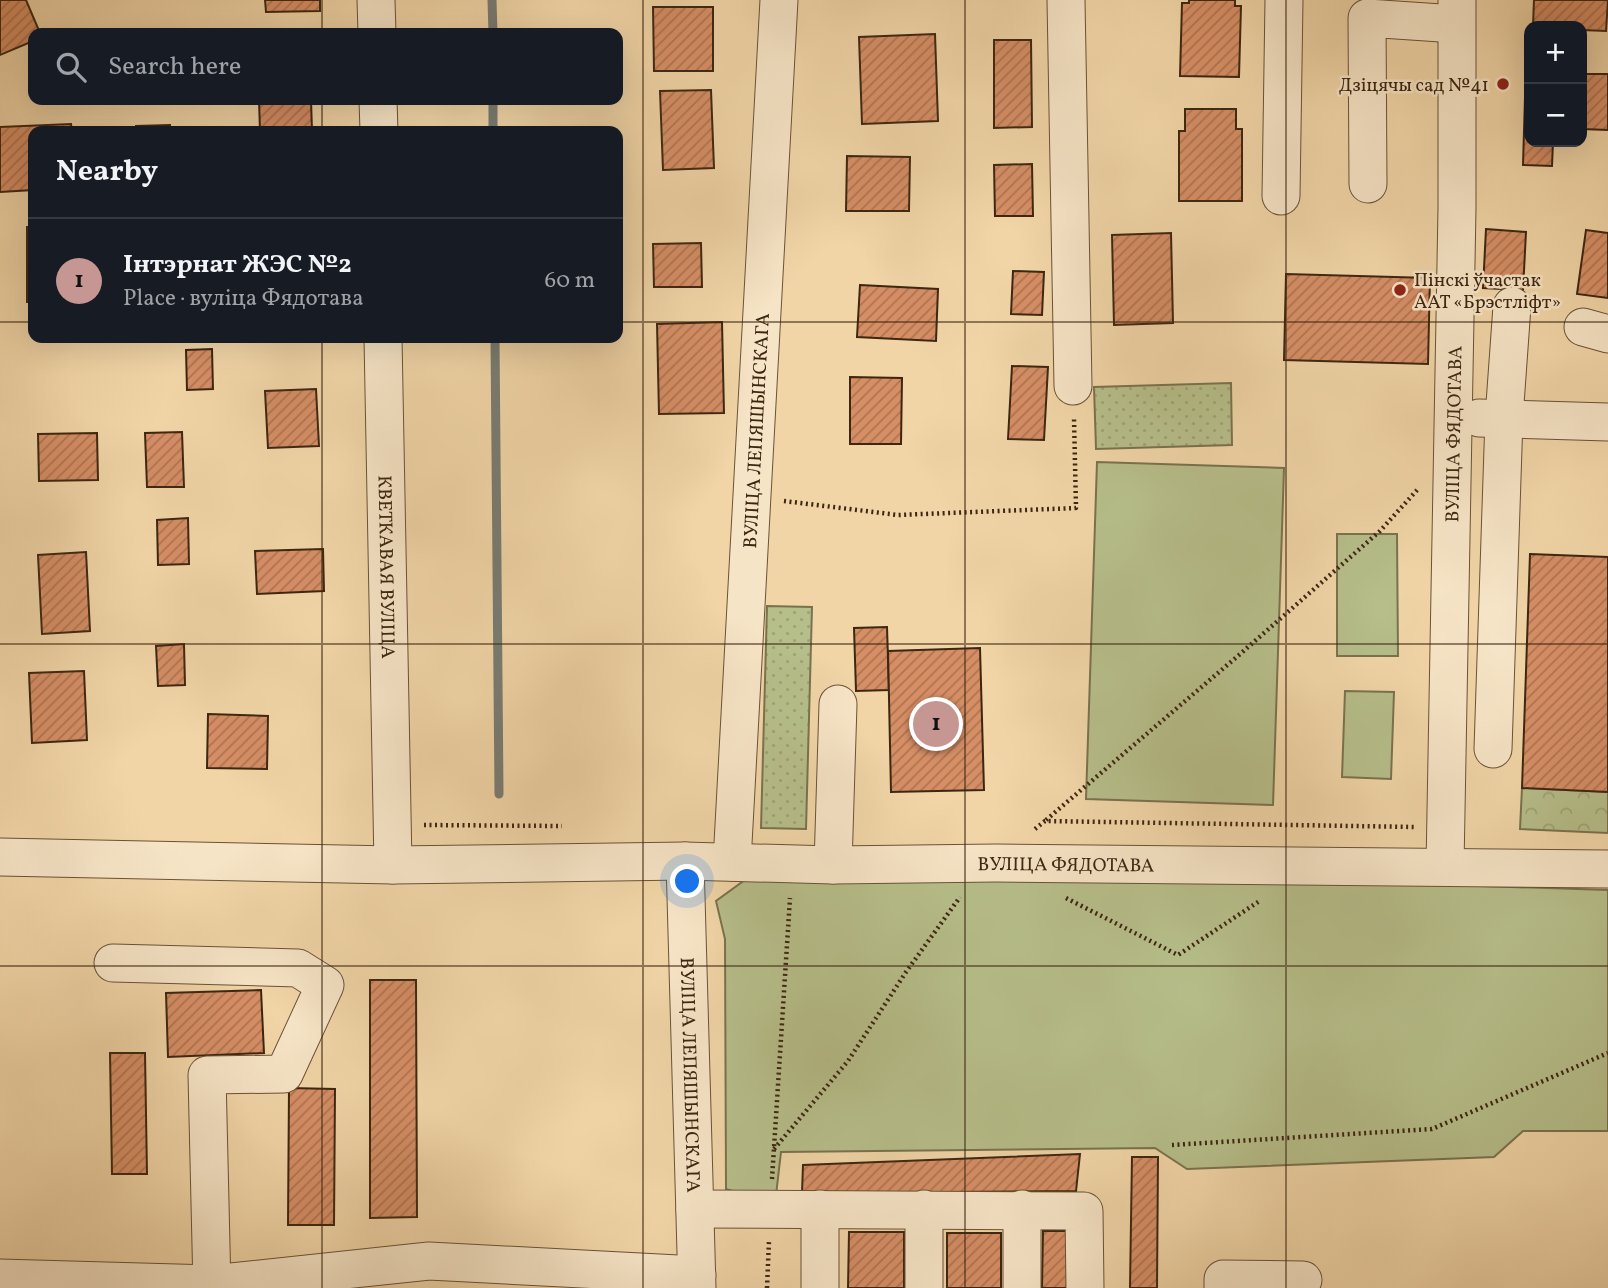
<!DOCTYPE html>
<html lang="en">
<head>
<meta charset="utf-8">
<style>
  :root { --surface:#171b24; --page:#20242c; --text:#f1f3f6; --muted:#9ea1a6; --line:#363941; --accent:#c59692 }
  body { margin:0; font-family:Vollkorn,serif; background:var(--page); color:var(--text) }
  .controls { position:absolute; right:21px; top:21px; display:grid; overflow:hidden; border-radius:14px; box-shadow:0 7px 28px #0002 }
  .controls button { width:63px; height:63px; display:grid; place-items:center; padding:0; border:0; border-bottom:2px solid var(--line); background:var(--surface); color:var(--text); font:35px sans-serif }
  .you { position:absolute; left:688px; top:882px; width:24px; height:24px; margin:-18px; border:5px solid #fff; border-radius:50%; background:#1a73e8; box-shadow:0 0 0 10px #1a73e833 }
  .badge { display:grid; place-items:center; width:46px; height:46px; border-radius:50%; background:var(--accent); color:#111; font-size:23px; font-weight:700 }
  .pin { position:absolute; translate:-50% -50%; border:4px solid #fff; box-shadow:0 2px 7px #0006 }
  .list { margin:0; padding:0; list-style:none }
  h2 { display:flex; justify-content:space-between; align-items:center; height:91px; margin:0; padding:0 28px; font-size:30px }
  h2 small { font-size:23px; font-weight:400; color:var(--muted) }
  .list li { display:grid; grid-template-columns:46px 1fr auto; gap:21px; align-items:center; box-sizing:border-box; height:126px; padding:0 28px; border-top:2px solid var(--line) }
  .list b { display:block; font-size:26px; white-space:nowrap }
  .list p { margin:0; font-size:23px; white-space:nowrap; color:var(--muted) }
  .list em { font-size:23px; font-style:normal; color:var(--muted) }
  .icon { flex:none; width:38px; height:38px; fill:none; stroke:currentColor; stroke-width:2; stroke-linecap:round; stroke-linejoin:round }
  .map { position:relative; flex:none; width:1608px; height:1288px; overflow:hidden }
  .search { position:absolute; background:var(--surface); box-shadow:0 7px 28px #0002; left:28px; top:28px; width:595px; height:77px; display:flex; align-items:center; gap:18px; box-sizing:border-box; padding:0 24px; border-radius:14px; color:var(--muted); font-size:26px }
  .panel { position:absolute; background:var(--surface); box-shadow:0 7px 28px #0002; left:28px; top:126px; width:595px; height:217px; border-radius:14px }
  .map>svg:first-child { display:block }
  .green { fill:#b6be8a; stroke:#7a724e; stroke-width:2 }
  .forest { fill:url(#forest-crowns); stroke:#7a724e; stroke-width:2 }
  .park { fill:url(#park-dots); stroke:#7a724e; stroke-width:2 }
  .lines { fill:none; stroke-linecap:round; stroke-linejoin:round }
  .stream { stroke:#787c73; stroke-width:9 }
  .building { fill:url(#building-hatch); stroke:#3d2612; stroke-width:2 }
  .minor-casing { stroke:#6a5237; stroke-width:39 }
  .path { stroke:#3d2612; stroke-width:4.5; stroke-dasharray:2 3.5; stroke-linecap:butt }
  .minor { stroke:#f6e4c6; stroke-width:37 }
  .grid { fill:none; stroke:#3d2612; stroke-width:2; stroke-opacity:0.55 }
  .poi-dot { fill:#8f2418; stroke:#f6e4c6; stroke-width:2.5 }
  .labels { text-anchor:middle; stroke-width:5; stroke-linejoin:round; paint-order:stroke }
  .poi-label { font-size:19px; fill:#3d2612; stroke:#f6e4c6; text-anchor:end }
  .street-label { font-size:19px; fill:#3d2612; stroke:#f6e4c6 }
</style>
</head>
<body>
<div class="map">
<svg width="1608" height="1288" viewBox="0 0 1608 1288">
  <defs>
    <pattern id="forest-crowns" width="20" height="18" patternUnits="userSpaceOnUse" patternTransform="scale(1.75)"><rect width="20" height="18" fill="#b6be8a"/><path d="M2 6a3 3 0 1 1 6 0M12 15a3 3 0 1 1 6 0" fill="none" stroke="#9da376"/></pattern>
    <pattern id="park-dots" width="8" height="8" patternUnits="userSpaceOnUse" patternTransform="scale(1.75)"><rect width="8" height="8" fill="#b6be8a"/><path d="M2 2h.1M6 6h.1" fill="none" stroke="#9da376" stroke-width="1.8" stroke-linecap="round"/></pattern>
    <pattern id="building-hatch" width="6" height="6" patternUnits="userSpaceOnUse" patternTransform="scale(1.75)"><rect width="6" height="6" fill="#d68e65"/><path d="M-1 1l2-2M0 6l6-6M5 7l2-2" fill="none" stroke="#af7452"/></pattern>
  </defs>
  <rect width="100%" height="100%" fill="#f1d5a7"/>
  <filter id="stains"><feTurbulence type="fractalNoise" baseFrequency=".00286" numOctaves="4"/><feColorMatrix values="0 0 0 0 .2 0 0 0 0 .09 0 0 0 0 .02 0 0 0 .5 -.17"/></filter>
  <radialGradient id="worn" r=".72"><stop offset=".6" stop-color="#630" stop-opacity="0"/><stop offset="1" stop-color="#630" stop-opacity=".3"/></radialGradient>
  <!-- green -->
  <g class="green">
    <polygon points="1097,462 1284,468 1273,805 1086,799"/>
    <polygon points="1337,534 1397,534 1398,656 1337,656"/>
    <polygon points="1345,691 1394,692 1391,779 1342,777"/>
    <polygon points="749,877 1198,877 1608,890 1608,1131 1523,1131 1494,1157 1187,1169 1155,1148 781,1152 776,1195 754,1198 726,1189 725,939 716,901"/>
  </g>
  <!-- forest -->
  <polygon class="forest" points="1522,788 1608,792 1608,833 1520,829"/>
  <!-- park -->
  <g class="park">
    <polygon points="1231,383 1232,445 1096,449 1094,387"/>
    <polygon points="767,606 812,607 806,829 761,828"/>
  </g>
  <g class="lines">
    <!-- stream -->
    <g class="stream">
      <polyline points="492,0 493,33"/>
      <polyline points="493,100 493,131"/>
      <polyline points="495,338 499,794"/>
    </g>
  </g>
  <!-- building -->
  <g class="building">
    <polygon points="0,0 26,0 40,33 33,33 33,41 0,55"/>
    <polygon points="265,0 320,0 320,11 266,12"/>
    <polygon points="1189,0 1235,0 1235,6 1241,6 1239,77 1180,76 1182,3 1189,3"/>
    <polygon points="1534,0 1608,0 1606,31 1582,30 1582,26 1533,26"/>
    <polygon points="653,7 713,7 713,71 654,71"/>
    <polygon points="935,34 938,121 862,124 859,37"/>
    <polygon points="994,40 1031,40 1032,127 994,128"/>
    <polygon points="1582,74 1608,74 1608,130 1582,129"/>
    <polygon points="711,90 714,168 663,170 660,91"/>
    <polygon points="1525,97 1529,97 1529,142 1553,142 1552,166 1523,165"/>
    <polygon points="259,100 311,100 312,131 260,131"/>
    <polygon points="1185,109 1236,109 1236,129 1242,129 1242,201 1179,201 1179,131 1185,131"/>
    <polygon points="71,124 72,131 33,131 33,190 0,192 0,127"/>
    <polygon points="170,125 170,131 136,131 136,126"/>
    <polygon points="847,156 910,157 909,211 846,211"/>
    <polygon points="1032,164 1033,216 995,216 994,165"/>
    <rect x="27" y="227" width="6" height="75"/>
    <polygon points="1486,229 1526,232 1523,290 1483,288"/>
    <polygon points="1586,230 1608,233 1608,298 1577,294"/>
    <polygon points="1171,233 1173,323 1114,325 1112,235"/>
    <polygon points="701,243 702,287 654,287 653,244"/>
    <polygon points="1013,271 1044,272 1042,315 1011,314"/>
    <polygon points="1286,274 1430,278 1428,364 1284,360"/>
    <polygon points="860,285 938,289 936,341 857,337"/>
    <polygon points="722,322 724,413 659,414 657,324"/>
    <polygon points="212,349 213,389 187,390 186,350"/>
    <polygon points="1012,366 1048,367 1044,440 1008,439"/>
    <polygon points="850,377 902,378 901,444 850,444"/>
    <polygon points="316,389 319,446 268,448 265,391"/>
    <polygon points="182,432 184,487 147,487 145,433"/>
    <polygon points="97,433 98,480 39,481 38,434"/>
    <polygon points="188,518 189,564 158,565 157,520"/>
    <polygon points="323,549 324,591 257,594 255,551"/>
    <polygon points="86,552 90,631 42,634 38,555"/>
    <polygon points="1530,554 1608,557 1608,792 1522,788"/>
    <polygon points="887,627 889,690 856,691 854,628"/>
    <polygon points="184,644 185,685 158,686 156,646"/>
    <polygon points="980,648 984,790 891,792 888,651"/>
    <polygon points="84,671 87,740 32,743 29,673"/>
    <polygon points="208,714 268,716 267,769 207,768"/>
    <polygon points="370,980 416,980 417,1217 370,1218"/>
    <polygon points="261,990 264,1053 168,1057 166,993"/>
    <polygon points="110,1053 145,1053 147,1174 112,1174"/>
    <polygon points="289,1088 335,1089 334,1225 288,1225"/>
    <polygon points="1080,1154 1076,1191 802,1193 803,1165"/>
    <polygon points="1132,1157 1158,1157 1157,1288 1130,1288"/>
    <polygon points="1043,1231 1073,1231 1073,1288 1042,1288"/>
    <polygon points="849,1232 904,1232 904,1288 848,1288"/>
    <rect x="947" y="1233" width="54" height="55"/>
  </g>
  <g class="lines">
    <defs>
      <g id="minor">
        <polyline points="376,0 377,33"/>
        <polyline points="1066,0 1073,386"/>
        <polyline points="378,100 379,131"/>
        <polyline points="1368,184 1367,18 1456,24"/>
        <polyline points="1281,196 1284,0"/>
        <polyline points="1583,327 1608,334"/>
        <path id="s1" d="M383 338 393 865"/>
        <polyline points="1479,418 1608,422"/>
        <polyline points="1493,749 1504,418 1512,306"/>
        <path id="s2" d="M0 857 393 865 685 861 833 865 996 863 1608 869"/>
        <path id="s3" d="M685 861 697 1288"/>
        <path id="s4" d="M732 862 779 0"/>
        <polyline points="833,865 838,704"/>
        <path id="s5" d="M1445 866 1457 208V0"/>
        <polyline points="113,963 298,968 325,985 284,1074 207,1075 212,1288"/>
        <polyline points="695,1209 1084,1211 1085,1288"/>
        <polyline points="820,1209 820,1288"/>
        <polyline points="924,1209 924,1288"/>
        <polyline points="0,1278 212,1284 429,1261 697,1275"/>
        <polyline points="1022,1288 1022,1209"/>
        <polyline points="1223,1288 1223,1279 1303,1280"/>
      </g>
    </defs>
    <!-- minor casing -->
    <use href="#minor" class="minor-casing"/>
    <!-- path -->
    <g class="path">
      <polyline points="784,501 898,515 1076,508 1074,418"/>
      <polyline points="1046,820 1239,655 1380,531 1418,489"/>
      <polyline points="424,825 562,826"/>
      <polyline points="1035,829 1045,821 1415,827"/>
      <polyline points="1066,898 1178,955 1261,900"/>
      <polyline points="1172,1145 1432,1129 1608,1053"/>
      <polyline points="774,1149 848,1061 906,972 960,897"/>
      <polyline points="772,1179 790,898"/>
      <polyline points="767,1288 769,1240"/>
    </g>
    <!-- minor -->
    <use href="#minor" class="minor"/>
  </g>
  <!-- grid -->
  <path class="grid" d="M322 0V33M643 0V1288M965 0V1288M1286 0V1288M322 100V131M0 322H33M618 322H1608M322 338V1288M0 644H1608M0 966H1608"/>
  <!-- markers -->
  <g class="poi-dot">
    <circle cx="1503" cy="84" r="7"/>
    <circle cx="1400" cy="290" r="7"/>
  </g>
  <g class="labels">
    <!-- poi labels -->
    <g class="poi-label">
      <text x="1489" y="91">Дзіцячы сад №41</text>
      <text x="1414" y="286" text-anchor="start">Пінскі ўчастак<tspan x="1414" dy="22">ААТ «Брэстліфт»</tspan></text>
    </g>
    <!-- street labels -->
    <g class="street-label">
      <text dy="7" stroke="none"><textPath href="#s4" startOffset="432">ВУЛІЦА ЛЕПЯШЫНСКАГА</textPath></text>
      <text dy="7" stroke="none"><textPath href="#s5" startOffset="432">ВУЛІЦА ФЯДОТАВА</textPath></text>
      <text dy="7" stroke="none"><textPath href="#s1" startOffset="229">КВЕТКАВАЯ ВУЛІЦА</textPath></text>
      <text dy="7" stroke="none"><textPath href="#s2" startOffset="1066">ВУЛІЦА ФЯДОТАВА</textPath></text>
      <text dy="7" stroke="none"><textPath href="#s3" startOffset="214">ВУЛІЦА ЛЕПЯШЫНСКАГА</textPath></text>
    </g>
  </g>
  <rect width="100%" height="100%" filter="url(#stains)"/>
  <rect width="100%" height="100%" fill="url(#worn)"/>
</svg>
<div class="controls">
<button>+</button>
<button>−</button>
</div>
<div class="you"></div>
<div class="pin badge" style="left:936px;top:724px">1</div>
<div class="search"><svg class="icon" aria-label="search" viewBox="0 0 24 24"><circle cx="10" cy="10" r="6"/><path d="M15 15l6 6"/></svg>Search here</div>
<section class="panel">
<h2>Nearby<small></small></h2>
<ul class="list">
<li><span class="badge">1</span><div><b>Інтэрнат ЖЭС №2</b><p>Place · вуліца Фядотава</p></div><em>60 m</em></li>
</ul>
</section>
</div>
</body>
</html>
